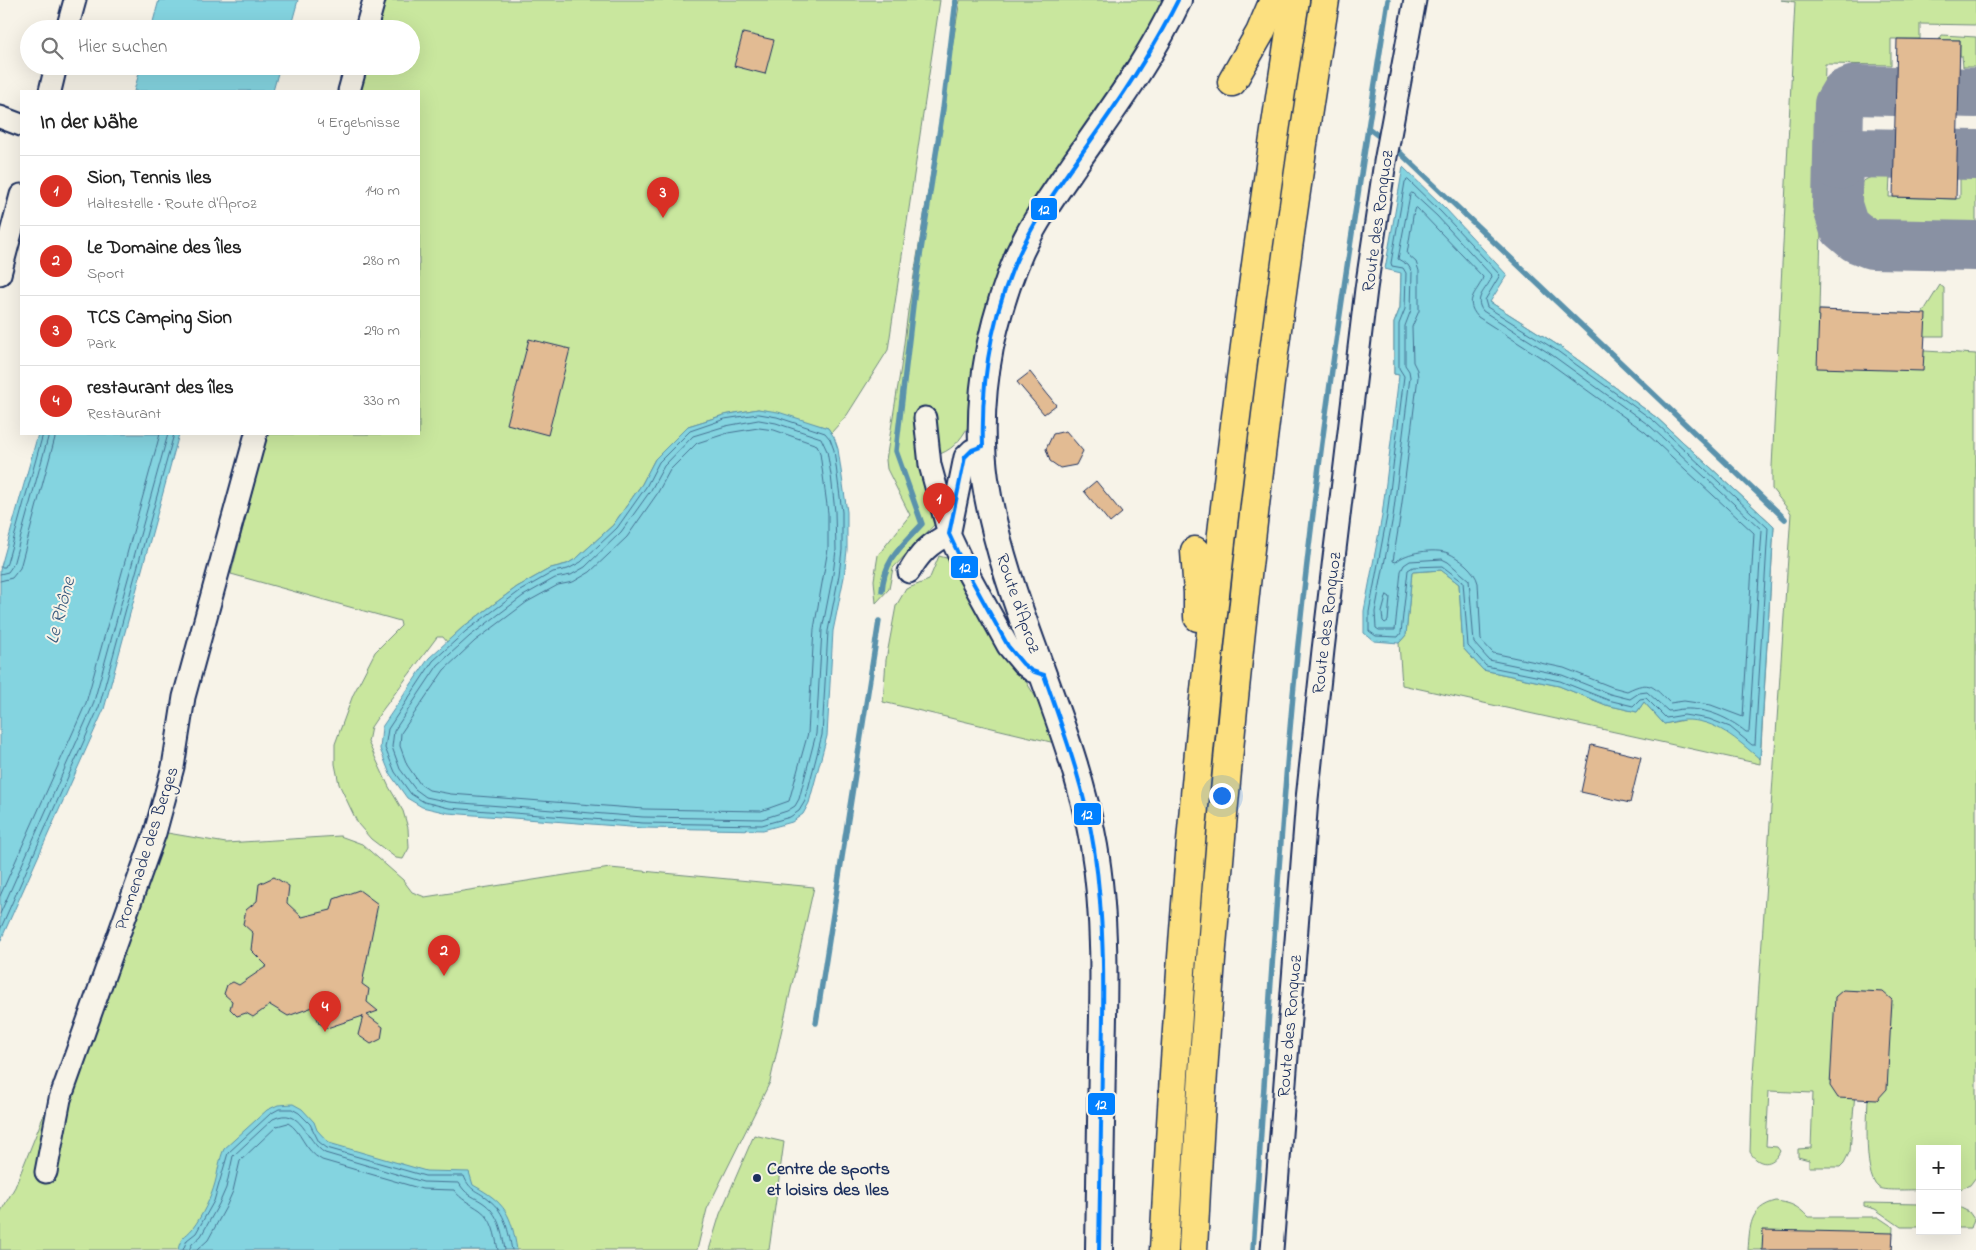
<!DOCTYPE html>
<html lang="de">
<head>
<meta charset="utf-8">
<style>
  :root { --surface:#fff; --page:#f6f6f6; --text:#222; --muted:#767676; --line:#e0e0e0; --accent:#d93025 }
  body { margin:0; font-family:"Indie Flower",sans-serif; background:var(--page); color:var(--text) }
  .controls { position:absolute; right:15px; bottom:15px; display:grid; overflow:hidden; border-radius:0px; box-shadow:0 5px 20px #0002 }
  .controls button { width:45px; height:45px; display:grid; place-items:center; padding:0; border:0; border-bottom:1px solid var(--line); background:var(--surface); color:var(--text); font:25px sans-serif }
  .you { position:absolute; left:1221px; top:795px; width:18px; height:18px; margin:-12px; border:4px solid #fff; border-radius:50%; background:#1a73e8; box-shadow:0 0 0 8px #1a73e833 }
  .badge { display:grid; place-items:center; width:32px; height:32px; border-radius:50%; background:var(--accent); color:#fff; font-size:16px; font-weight:700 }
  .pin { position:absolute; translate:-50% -41px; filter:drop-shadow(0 1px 2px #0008) }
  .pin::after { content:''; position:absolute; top:26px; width:18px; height:15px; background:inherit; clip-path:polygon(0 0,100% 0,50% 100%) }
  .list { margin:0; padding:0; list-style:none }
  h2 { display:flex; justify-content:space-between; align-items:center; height:65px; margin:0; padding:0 20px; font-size:21px }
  h2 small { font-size:16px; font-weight:400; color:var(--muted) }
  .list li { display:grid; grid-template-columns:32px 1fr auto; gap:15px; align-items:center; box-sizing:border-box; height:70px; padding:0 20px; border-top:1px solid var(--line) }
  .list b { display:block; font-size:19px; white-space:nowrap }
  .list p { margin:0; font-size:16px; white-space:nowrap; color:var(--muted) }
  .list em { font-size:16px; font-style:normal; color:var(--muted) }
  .icon { flex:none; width:28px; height:28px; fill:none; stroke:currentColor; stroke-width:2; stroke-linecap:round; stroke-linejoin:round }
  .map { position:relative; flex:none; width:1976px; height:1250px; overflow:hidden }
  .search { position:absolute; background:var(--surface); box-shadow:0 5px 20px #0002; left:20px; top:20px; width:400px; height:55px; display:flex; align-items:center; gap:12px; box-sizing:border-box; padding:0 18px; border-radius:28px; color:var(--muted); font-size:19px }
  .panel { position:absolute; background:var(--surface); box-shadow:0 5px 20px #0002; left:20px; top:90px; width:400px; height:345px; border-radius:0px }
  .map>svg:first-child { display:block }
  .green { fill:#c9e79e; stroke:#728b7e }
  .water { fill:#84d4e0; stroke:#5a92ac }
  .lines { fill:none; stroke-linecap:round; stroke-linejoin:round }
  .shore { stroke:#457192; stroke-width:1 }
  .stream { stroke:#5a92ac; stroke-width:5.5 }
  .taxiway { stroke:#8991a3; stroke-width:50 }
  .building { fill:#e2bb93; stroke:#1b2f5e }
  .minor-casing { stroke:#1b2f5e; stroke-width:25 }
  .tertiary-casing { stroke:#1b2f5e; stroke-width:30 }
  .motorway-casing { stroke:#1b2f5e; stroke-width:31 }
  .minor { stroke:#f7f3e8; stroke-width:21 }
  .tertiary { stroke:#f7f3e8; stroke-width:26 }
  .motorway { stroke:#fce080; stroke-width:28 }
  .bus-1-casing { stroke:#f7f3e8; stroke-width:8 }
  .bus-1 { stroke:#0080ff; stroke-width:4 }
  .poi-dot { fill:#1b2f5e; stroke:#f7f3e8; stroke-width:2 }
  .labels { text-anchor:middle; stroke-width:4; stroke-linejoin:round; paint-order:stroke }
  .street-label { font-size:18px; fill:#1b2f5e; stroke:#f7f3e8 }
  .poi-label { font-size:18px; font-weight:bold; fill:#1b2f5e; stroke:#f7f3e8; text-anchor:start }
  .water-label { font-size:19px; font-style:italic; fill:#35587e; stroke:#f7f3e8 }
  .line-badge { stroke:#f7f3e8; stroke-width:2 }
  .badge-label { font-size:14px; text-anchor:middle; font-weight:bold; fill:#fff }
</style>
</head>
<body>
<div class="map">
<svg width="1976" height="1250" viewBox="0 0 1976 1250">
  <rect width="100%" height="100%" fill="#f7f3e8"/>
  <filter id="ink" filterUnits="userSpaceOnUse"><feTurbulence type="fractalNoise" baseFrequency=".02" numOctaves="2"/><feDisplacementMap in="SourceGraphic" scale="10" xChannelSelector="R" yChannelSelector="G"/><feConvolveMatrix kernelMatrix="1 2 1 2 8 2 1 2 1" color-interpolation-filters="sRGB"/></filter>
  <g filter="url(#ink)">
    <!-- green -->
    <g class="green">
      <polygon points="381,0 940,0 888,350 847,415 831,433 828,428 758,409 724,415 688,426 655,459 642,484 613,525 577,558 567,564 551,568 517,587 463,627 447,642 443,637 437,637 381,712 371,727 368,742 389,787 403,811 408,828 409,848 403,859 396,858 371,839 358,824 339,784 335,764 335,744 353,695 375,652 401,626 400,621 231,574 267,434 419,434 419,91 357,91 363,66 411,66 411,29 373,29"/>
      <path d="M960 0H1165L1127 66 1063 159 969 425C960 441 952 451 934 456L935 524 893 568 889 589 876 603 874 580 878 555 910 515 887 469 886 460 901 367 908 311Z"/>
      <path d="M1781 0H1976V25L1920 24V39H1891V65L1825 64 1819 310 1922 314 1940 285 1944 288V336H1908V350L1976 354V1177L1970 1185 1958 1190 1957 1149H1920V1190C1911 1189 1884 1192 1878 1187 1862 1175 1868 1102 1869 1082L1856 1081 1850 1151 1844 1163 1840 1167H1809V1160L1798 1157V1149L1811 1148 1813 1093 1769 1091 1766 1146 1777 1147 1780 1151C1773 1167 1758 1166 1750 1152L1752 1089 1791 513 1772 489V467L1795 2Z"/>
      <polygon points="1942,35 1976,37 1976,67 1963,67 1962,56 1960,56 1960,40 1939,40"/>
      <path d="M1879 175H1890L1889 197 1956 199 1960 198V176H1976V231L1872 230C1844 214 1846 181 1879 175Z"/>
      <polygon points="1401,273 1490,302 1559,346 1657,418 1774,526 1760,764 1402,685 1399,643 1406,635 1412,572 1441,570 1459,584 1463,648 1483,670 1559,686 1606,705 1637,712 1644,702 1664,724 1684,720 1410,377 1394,374 1394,323 1400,308"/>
      <polygon points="939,556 950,559 962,578 1043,709 1055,743 883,702 886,660 896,606 906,589 929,580"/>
      <polygon points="150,830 226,843 340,836 362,844 403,880 412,892 425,897 610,868 814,887 770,1082 707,1209 697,1250 0,1250 0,1213 15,1187 47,1107 65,1054"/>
      <polygon points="754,1135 784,1142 769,1250 709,1250 720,1214"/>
      <path d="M1776 1201C1791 1203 1798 1206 1808 1217H1878L1893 1227 1892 1250H1748C1750 1226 1749 1208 1776 1201Z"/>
      <polygon points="1864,1203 1920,1204 1920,1227 1901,1227 1875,1209 1864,1206"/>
      <polygon points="1957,1206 1969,1212 1974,1219 1971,1228 1957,1228"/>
    </g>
    <!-- water -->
    <g class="water">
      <polygon points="159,0 298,0 290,29 151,29"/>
      <polygon points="141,66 280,66 273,91 134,91"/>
      <path d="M1403 167 1445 208 1507 275 1490 302 1559 346 1657 418 1774 526 1760 759C1737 740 1716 719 1684 720 1677 720 1670 723 1664 724L1644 702 1637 712 1606 705 1559 686 1483 670 1463 648 1459 584 1441 570 1412 572 1406 635 1399 643 1374 641 1364 633V611L1382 516 1399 375 1394 374V323L1400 308 1401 273 1385 269Z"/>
      <polygon points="758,409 778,412 828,428 834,437 838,449 847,512 847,550 844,577 833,631 827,736 809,803 803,814 792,822 763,830 643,828 448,813 422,807 407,798 390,774 380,749 382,727 429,658 463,627 517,587 551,568 567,564 577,558 613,525 642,484 655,459 688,426 724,415"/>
      <polygon points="38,434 179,434 104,709 0,942 0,570"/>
      <path d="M293 1104 302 1109 314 1122 317 1130 329 1143 426 1171 469 1172 473 1185C506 1203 511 1214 517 1250H178C181 1235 185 1238 193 1228 202 1216 211 1198 215 1183 218 1172 219 1160 224 1149L267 1110 278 1105Z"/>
    </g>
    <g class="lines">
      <!-- shore -->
      <g class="shore">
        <polygon points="1408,180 1441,212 1500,275 1485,300 1487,307 1556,350 1654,421 1768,528 1755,745 1752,745 1730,727 1709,719 1684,715 1666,718 1646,698 1640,699 1633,706 1608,700 1560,681 1486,666 1468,646 1463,582 1442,566 1413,567 1408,570 1401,633 1398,637 1376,636 1369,631 1369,612 1387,516 1404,376 1399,368 1399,324 1405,309 1406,273 1403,268 1392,266 1391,263 1405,182"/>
        <path d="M1412 193 1437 216 1492 276C1489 288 1472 297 1483 311L1552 355 1650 426 1762 530 1749 732H1746C1729 718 1707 708 1684 709 1678 709 1673 711 1668 711L1647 692 1639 693 1630 699 1610 694 1562 675 1489 660 1474 643 1469 580 1448 562 1442 559 1410 561 1404 565 1401 571 1395 630H1379L1376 628 1375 612 1393 517 1410 377 1409 371 1405 365V326L1411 310 1412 272 1408 265 1398 259 1410 195Z"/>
        <path d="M1417 208 1483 277C1479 292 1462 299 1478 317L1548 362 1645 432 1754 533 1743 717 1711 705 1684 701 1670 703C1653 687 1651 679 1627 691L1612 687 1564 668 1493 653 1481 640 1478 583C1475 570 1459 558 1448 553 1435 548 1405 552 1396 562L1393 561 1400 518 1418 377 1417 370 1413 362 1412 327 1419 311V271L1416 262 1407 254 1414 210Z"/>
        <polygon points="759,414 777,417 825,433 830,439 834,450 837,474 842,512 842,550 839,575 828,631 822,735 805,801 799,811 790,817 762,825 643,823 449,808 424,802 411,794 395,772 385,748 388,729 433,661 466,631 520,591 553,572 568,569 581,562 617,528 646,487 659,462 690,431 725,419"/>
        <polygon points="759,420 776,423 821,438 827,451 831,475 835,512 836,550 833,574 822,630 816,734 799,799 795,806 787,811 762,819 643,817 449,802 426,797 415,789 400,769 392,747 394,731 438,665 470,636 523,596 555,578 571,575 585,567 621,532 651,490 664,466 693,436 726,426"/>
        <polygon points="759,428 774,430 817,445 820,453 828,513 828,549 814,629 808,733 789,801 761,811 644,809 451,794 429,790 420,784 407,765 400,746 401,733 444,670 475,641 527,602 558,585 573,582 590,572 627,537 657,494 670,470 697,443 728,433"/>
        <polyline points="0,567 5,567 7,563 43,434"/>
        <polyline points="0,574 8,572 13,565 49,434"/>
        <polyline points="0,581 12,578 20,568 56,434"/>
        <polygon points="1387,595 1390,597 1388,621 1385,623 1383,621 1382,613"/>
        <polyline points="0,896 86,703 160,434"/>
        <polyline points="0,914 93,705 168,434"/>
        <polyline points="0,930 99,707 174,434"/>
        <path d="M183 1250 187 1240 196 1233 214 1201 228 1153 270 1114 279 1109H292L299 1113 310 1124 319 1142 327 1148 425 1176H464C470 1192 478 1190 489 1200 506 1213 508 1231 512 1250"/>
        <path d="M189 1250 192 1244 201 1236 219 1204 226 1188 233 1156 273 1119C302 1105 305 1141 325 1153L423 1182 459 1183C466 1195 471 1195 482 1202 499 1213 502 1232 505 1250"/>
        <path d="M197 1250 208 1240 226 1207 233 1191 240 1161 277 1126 288 1123C302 1131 303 1150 322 1160L422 1189 454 1190C461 1200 470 1203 480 1210 493 1219 495 1235 498 1250"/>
      </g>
      <!-- stream -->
      <g class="stream">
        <polyline points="1368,128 1384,140"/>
        <polyline points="1392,145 1785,519"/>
        <path d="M882 591C884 559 902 546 922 524L896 451 915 288 943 109 956 0"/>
        <polyline points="816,1023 879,621"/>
        <path d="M1253 1250C1266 1065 1276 880 1293 695 1315 462 1352 231 1388 0"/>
      </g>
      <!-- taxiway -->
      <g class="taxiway">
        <polyline points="1976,93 1855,90 1845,94 1839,104 1837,205 1844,227 1857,238 1872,244 1976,246"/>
        <polyline points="1838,165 1844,156 1851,153 1976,155"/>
      </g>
    </g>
    <!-- building -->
    <g class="building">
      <polygon points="743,33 774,40 765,74 734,66"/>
      <polygon points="1897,39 1960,40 1956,199 1893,197"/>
      <polygon points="1819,310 1926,314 1923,371 1817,368"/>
      <polygon points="529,339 570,349 548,435 507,424"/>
      <polygon points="1030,372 1056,405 1044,414 1017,382"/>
      <polygon points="1066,431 1083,451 1076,465 1060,468 1050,461 1046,449 1053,434"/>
      <polygon points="1096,481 1122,513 1110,523 1084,491"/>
      <polygon points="1591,745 1641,757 1630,803 1581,792"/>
      <polygon points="274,877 289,886 287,903 302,917 331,910 334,899 359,890 378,904 362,984 369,989 367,1002 378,1011 367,1015 383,1027 381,1039 371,1044 358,1035 363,1016 327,1028 319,1023 313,1007 288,1016 270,1005 253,1017 246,1013 237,1016 230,1009 232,1001 224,994 227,985 233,982 239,985 267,966 251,950 253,933 243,924 246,910 257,901 259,884"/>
      <polygon points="1843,990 1883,992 1892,1000 1887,1089 1877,1100 1838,1098 1830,1086 1835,997"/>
      <polygon points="1763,1230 1893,1233 1892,1250 1762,1250"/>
    </g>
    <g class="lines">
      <defs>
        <g id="minor">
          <polyline points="67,29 75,0"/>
          <polyline points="366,29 374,0"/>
          <polyline points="50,91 56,66"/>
          <polyline points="349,91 356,66"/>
          <polyline points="0,117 21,125"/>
          <polyline points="0,274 21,195"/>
          <polyline points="925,418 930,465 949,534 964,566 1008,646 1023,664 1032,671 1044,675"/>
          <polyline points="950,531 965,457 972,450 983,446"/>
          <path d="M909 572C920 553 929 544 949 534"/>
          <polyline points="46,1172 60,1099 155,833 173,767 184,697 256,434"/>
          <polyline points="1272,1250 1307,799 1323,650 1366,289 1385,162 1415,0"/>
        </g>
        <path id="tertiary" d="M1099 1250C1100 1186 1101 1122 1102 1058 1104 987 1106 916 1094 846 1072 719 1004 605 985 479 979 436 982 389 990 347 997 315 1007 282 1020 252 1035 220 1056 191 1076 162 1112 110 1151 58 1178 0"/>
        <g id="motorway">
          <polyline points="1232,82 1260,33 1274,0"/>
          <polyline points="1195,551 1198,593 1198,617"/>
          <path d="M1164 1250C1174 1057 1187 863 1207 670 1230 446 1260 223 1295 0"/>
          <path d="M1193 1250C1213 831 1259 414 1325 0"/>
        </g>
      </defs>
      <!-- minor casing -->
      <use href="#minor" class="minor-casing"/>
      <!-- tertiary casing -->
      <use href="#tertiary" class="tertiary-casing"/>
      <!-- motorway casing -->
      <use href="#motorway" class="motorway-casing"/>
      <!-- minor -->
      <use href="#minor" class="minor"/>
      <!-- tertiary -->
      <use href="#tertiary" class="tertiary"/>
      <!-- motorway -->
      <use href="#motorway" class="motorway"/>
      <defs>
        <g id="bus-1">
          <path d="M983 446C981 379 992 311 1021 250 1042 206 1073 166 1101 126 1129 86 1156 44 1178 0"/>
          <polyline points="983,446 972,450 965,457 949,534 964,566 1008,646 1023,664 1032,671 1044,675"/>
          <path d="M1044 675C1064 732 1085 789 1094 849 1105 921 1104 993 1102 1065 1101 1126 1100 1188 1099 1250"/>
        </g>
      </defs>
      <!-- bus-1 casing -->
      <use href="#bus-1" class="bus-1-casing"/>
      <!-- bus-1 -->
      <use href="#bus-1" class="bus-1"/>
    </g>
  </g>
  <!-- markers -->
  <circle class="poi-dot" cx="757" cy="1178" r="5"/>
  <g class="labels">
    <!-- street labels -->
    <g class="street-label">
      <text transform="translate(1377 221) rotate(-82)" y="6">Route des Ronquoz</text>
      <text transform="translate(1019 603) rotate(71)" y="6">Route d'Aproz</text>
      <text transform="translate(1326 623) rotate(-83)" y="6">Route des Ronquoz</text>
      <text transform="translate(146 848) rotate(-72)" y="6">Promenade des Berges</text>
      <text transform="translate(1289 1026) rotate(-85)" y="6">Route des Ronquoz</text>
    </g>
    <!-- poi labels -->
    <g class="poi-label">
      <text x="767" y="1174">Centre de sports<tspan x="767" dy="21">et loisirs des Iles</tspan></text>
    </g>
    <!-- water labels -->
    <g class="water-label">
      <text transform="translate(59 610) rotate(-75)" y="7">Le Rhône</text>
    </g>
  </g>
  <g class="line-badge">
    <rect x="1030" y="197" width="28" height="24" rx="5" fill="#0080ff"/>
    <rect x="950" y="555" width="29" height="24" rx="5" fill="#0080ff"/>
    <rect x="1073" y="802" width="29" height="24" rx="5" fill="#0080ff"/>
    <rect x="1087" y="1092" width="29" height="24" rx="5" fill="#0080ff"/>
  </g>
  <g class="badge-label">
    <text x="1044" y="214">12</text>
    <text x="965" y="572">12</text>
    <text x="1087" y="819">12</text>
    <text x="1101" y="1109">12</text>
  </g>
</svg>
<div class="controls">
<button>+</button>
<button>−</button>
</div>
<div class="you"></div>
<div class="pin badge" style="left:939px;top:524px">1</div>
<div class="pin badge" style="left:444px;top:976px">2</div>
<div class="pin badge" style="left:663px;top:218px">3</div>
<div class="pin badge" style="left:325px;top:1032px">4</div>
<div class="search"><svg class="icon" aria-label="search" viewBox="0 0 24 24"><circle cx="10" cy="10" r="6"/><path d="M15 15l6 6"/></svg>Hier suchen</div>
<section class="panel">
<h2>In der Nähe<small>4 Ergebnisse</small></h2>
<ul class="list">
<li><span class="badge">1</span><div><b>Sion, Tennis Iles</b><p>Haltestelle · Route d'Aproz</p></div><em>140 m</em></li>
<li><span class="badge">2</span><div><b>Le Domaine des Îles</b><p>Sport</p></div><em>280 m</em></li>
<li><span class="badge">3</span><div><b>TCS Camping Sion</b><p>Park</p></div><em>290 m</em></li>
<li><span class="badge">4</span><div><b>restaurant des îles</b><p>Restaurant</p></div><em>330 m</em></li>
</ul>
</section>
</div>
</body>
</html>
